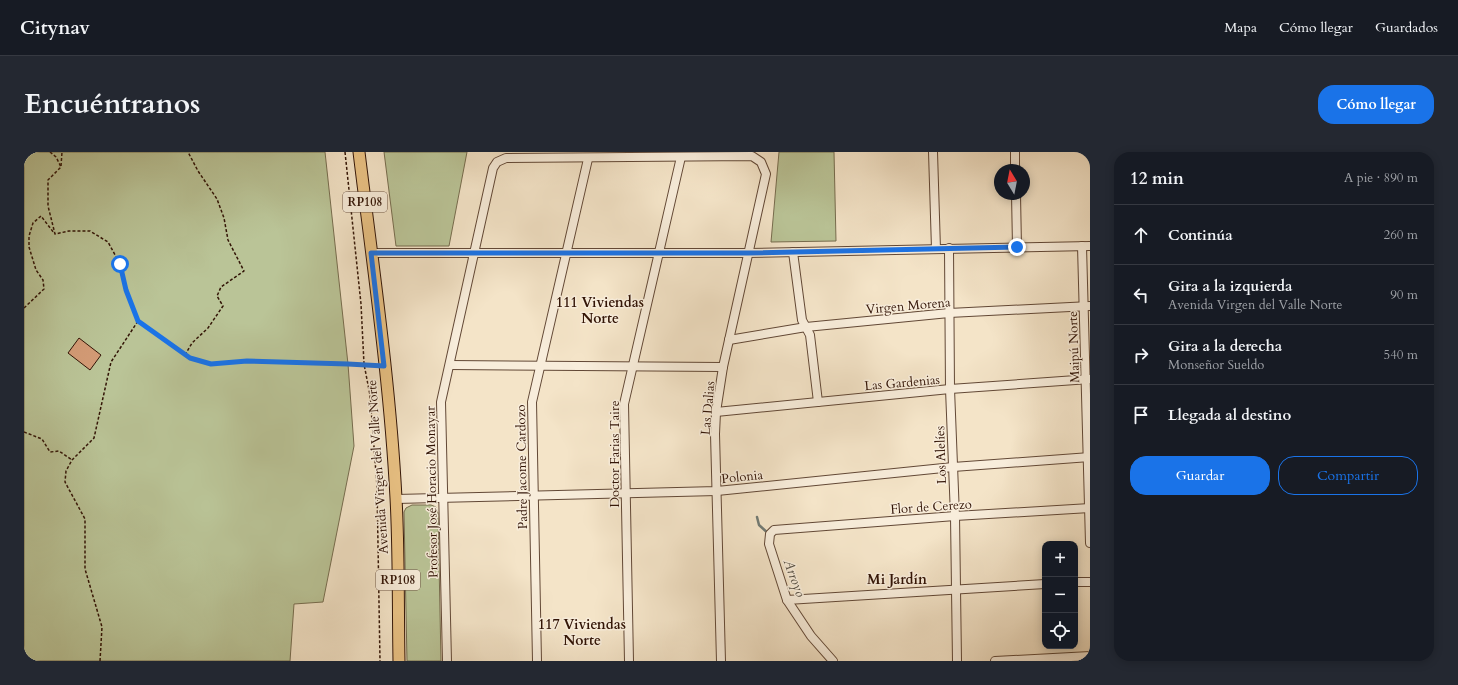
<!DOCTYPE html>
<html lang="es">
<head>
<meta charset="utf-8">
<style>
  :root { --surface:#171b24; --page:#242831; --text:#f1f3f6; --muted:#9ea1a6; --line:#363941; --accent:#1a73e8 }
  body { margin:0; font-family:Cardo,serif; background:var(--page); color:var(--text) }
  .controls { position:absolute; right:12px; bottom:12px; display:grid; overflow:hidden; border-radius:8px; box-shadow:0 2px 10px #0003 }
  .controls button { width:36px; height:36px; display:grid; place-items:center; padding:0; border:0; border-bottom:1px solid var(--line); background:var(--surface); color:var(--text); font:20px sans-serif }
  .compass { position:absolute; left:970px; top:12px; width:36px; height:36px; border-radius:50%; background:var(--surface); box-shadow:0 2px 10px #0003; rotate:350deg }
  .stop { position:absolute; width:12px; height:12px; margin:-9px; border:3px solid #1a73e8; border-radius:50%; background:#fff }
  .stop.end { background:#1a73e8; border-color:#fff; box-shadow:0 1px 4px #0008 }
  .list { margin:0; padding:0; list-style:none }
  h2 { display:flex; justify-content:space-between; align-items:center; height:52px; margin:0; padding:0 16px; font-size:17px }
  h2 small { font-size:13px; font-weight:400; color:var(--muted) }
  .list li { display:grid; grid-template-columns:26px 1fr auto; gap:12px; align-items:center; box-sizing:border-box; height:60px; padding:0 16px; border-top:1px solid var(--line) }
  .list b { display:block; font-size:15px; white-space:nowrap }
  .list p { margin:0; font-size:13px; white-space:nowrap; color:var(--muted) }
  .list em { font-size:13px; font-style:normal; color:var(--muted) }
  .actions { display:flex; gap:8px; padding:12px 16px }
  .actions a { flex:1; padding:9px 0; border:1px solid var(--accent); border-radius:16px; text-align:center; font-size:14px; color:var(--accent) }
  .actions .main { background:var(--accent); color:#fff }
  .icon { flex:none; width:22px; height:22px; fill:none; stroke:currentColor; stroke-width:2; stroke-linecap:round; stroke-linejoin:round }
  .map { position:relative; flex:none; width:1066px; height:509px; overflow:hidden; border-radius:16px }
  header { display:flex; align-items:center; gap:24px; box-sizing:border-box; height:56px; padding:0 20px; background:var(--surface); border-bottom:1px solid var(--line) }
  header strong { font-size:19px }
  nav { display:flex; gap:22px; margin-inline-start:auto; font-size:14px }
  .intro { display:flex; align-items:center; justify-content:space-between; box-sizing:border-box; height:96px; padding:0 24px }
  h1 { margin:0; font-size:28px }
  .button { padding:10px 18px; border-radius:16px; background:var(--accent); color:#fff; font-size:14px; font-weight:700 }
  main { display:flex; gap:24px; padding:0 24px }
  aside { flex:1; background:var(--surface); border-radius:16px; box-shadow:0 2px 10px #0003 }
  .map>svg:first-child { display:block }
  .green { fill:#bac497; stroke:#766c4e }
  .lines { fill:none; stroke-linecap:round; stroke-linejoin:round }
  .stream { stroke:#727a73; stroke-width:2.5 }
  .building { fill:#d39b76; stroke:#321406 }
  .minor-casing { stroke:#624836; stroke-width:10 }
  .major-casing { stroke:#321406; stroke-width:13 }
  .path { stroke:#321406; stroke-width:1.5; stroke-dasharray:3 2; stroke-linecap:butt }
  .minor { stroke:#f8eddb; stroke-width:8 }
  .major { stroke:#eac284; stroke-width:11 }
  .route { stroke:#1a73e8; stroke-width:5 }
  .labels { text-anchor:middle; stroke-width:3; stroke-linejoin:round; paint-order:stroke }
  .shield { fill:#f8eddb; stroke:#6d5546; stroke-width:1 }
  .shield-label { font-size:12px; font-weight:bold; fill:#321406 }
  .street-label { font-size:13px; fill:#321406; stroke:#f8eddb }
  .neighbourhood-label { font-size:14px; font-weight:bold; fill:#321406; stroke:#f8eddb }
  .water-label { font-size:14px; font-style:italic; fill:#575045; stroke:#f8eddb }
</style>
</head>
<body>
<header>
<strong>Citynav</strong>
<nav><a>Mapa</a><a>Cómo llegar</a><a>Guardados</a></nav>
</header>
<div class="intro"><h1>Encuéntranos</h1><a class="button">Cómo llegar</a></div>
<main>
<div class="map">
<svg width="1066" height="509" viewBox="0 0 1066 509">
  <rect width="100%" height="100%" fill="#f4e4c8"/>
  <filter id="stains"><feTurbulence type="fractalNoise" baseFrequency=".005" numOctaves="4"/><feColorMatrix values="0 0 0 0 .2 0 0 0 0 .09 0 0 0 0 .02 0 0 0 .5 -.17"/></filter>
  <radialGradient id="worn" r=".72"><stop offset=".6" stop-color="#630" stop-opacity="0"/><stop offset="1" stop-color="#630" stop-opacity=".3"/></radialGradient>
  <!-- green -->
  <g class="green">
    <polygon points="0,0 301,0 324,212 330,294 299,450 270,452 266,509 0,509"/>
    <polygon points="360,0 443,0 425,94 372,94"/>
    <polygon points="755,0 810,0 812,89 747,90"/>
    <polygon points="388,353 407,353 412,355 414,361 417,509 383,509 380,360 382,356"/>
  </g>
  <g class="lines">
    <!-- stream -->
    <polyline class="stream" points="733,365 735,373 745,382"/>
  </g>
  <!-- building -->
  <polygon class="building" points="55,186 77,203 66,218 44,201"/>
  <g class="lines">
    <defs>
      <g id="minor">
        <polyline points="909,0 912,97"/>
        <polyline points="991,0 991,18"/>
        <polyline points="992,42 993,95"/>
        <polyline points="1058,94 1066,391"/>
        <polyline points="925,96 926,237 931,364 933,509"/>
        <polyline points="769,100 778,168 786,183 794,250"/>
        <polyline points="347,101 724,101 1066,94"/>
        <polyline points="705,188 782,175 925,161 1066,154"/>
        <polyline points="426,213 699,215"/>
        <polyline points="692,260 926,237 1066,227"/>
        <polyline points="372,347 693,339 929,315 1066,305"/>
        <polyline points="1051,430 1066,430"/>
        <polyline points="763,448 1021,432"/>
        <polyline points="423,509 417,250 469,16 473,10 482,6 728,4 737,10 742,22 699,215 692,260 691,282 697,509"/>
        <polyline points="513,509 508,250 564,7"/>
        <polyline points="605,509 600,252 657,5"/>
        <polyline points="809,509 787,484 763,448 745,392 746,382 750,378 931,364 1066,356"/>
        <polyline points="971,509 1066,504"/>
      </g>
      <path id="major" d="M335 0C349 115 366 230 372 346 375 400 374 455 375 509"/>
    </defs>
    <!-- minor casing -->
    <use href="#minor" class="minor-casing"/>
    <!-- major casing -->
    <use href="#major" class="major-casing"/>
    <!-- path -->
    <g class="path">
      <polyline points="26,0 32,5 37,15 24,28 24,54 31,82 45,79 66,79 84,90 96,112 102,138 114,169 166,206 187,212 223,209 352,213"/>
      <polyline points="321,0 337,152 340,212 346,243 353,334 356,509"/>
      <polyline points="37,14 38,0"/>
      <polyline points="0,156 20,137 19,128 12,118 5,95 5,84 9,71 17,64 30,81"/>
      <polyline points="161,203 168,191 184,176 199,154 193,144 197,135 220,119 204,88 200,66 193,47 174,19 164,0"/>
      <polyline points="0,280 18,287 26,300 35,299 48,308"/>
      <polyline points="76,509 78,475 61,417 61,367 41,330 42,319 48,308 70,286 87,210 114,169"/>
    </g>
    <!-- minor -->
    <use href="#minor" class="minor"/>
    <!-- major -->
    <use href="#major" class="major"/>
  </g>
  <g class="lines">
    <!-- route -->
    <polyline class="route" points="96,112 102,138 114,169 166,206 187,212 223,209 324,212 360,214 347,101 724,101 993,95"/>
  </g>
  <g class="labels">
    <!-- shield labels -->
    <g class="shield">
      <rect x="319" y="40" width="44" height="20" rx="3"/>
      <rect x="352" y="418" width="44" height="20" rx="3"/>
    </g>
    <g class="shield-label">
      <text x="341" y="54">RP108</text>
      <text x="374" y="432">RP108</text>
    </g>
    <!-- street labels -->
    <g class="street-label">
      <text transform="translate(884 153) rotate(-5)" y="5">Virgen Morena</text>
      <text transform="translate(1049 195) rotate(-92)" y="5">Maipú Norte</text>
      <text transform="translate(878 230) rotate(-5)" y="5">Las Gardenias</text>
      <text transform="translate(683 256) rotate(-85)" y="5">Las Dalias</text>
      <text transform="translate(590 302) rotate(-90)" y="5">Doctor Farias Taire</text>
      <text transform="translate(916 303) rotate(-92)" y="5">Los Alelíes</text>
      <text transform="translate(353 315) rotate(-94)" y="5">Avenida Virgen del Valle Norte</text>
      <text transform="translate(497 315) rotate(-91)" y="5">Padre Jacome Cardozo</text>
      <text transform="translate(718 324) rotate(-6)" y="5">Polonia</text>
      <text transform="translate(407 340) rotate(-91)" y="5">Profesor José Horacio Monayar</text>
      <text transform="translate(907 354) rotate(-4)" y="5">Flor de Cerezo</text>
    </g>
    <!-- neighbourhood labels -->
    <g class="neighbourhood-label">
      <text x="576" y="155">111 Viviendas<tspan x="576" dy="16">Norte</tspan></text>
      <text x="873" y="432">Mi Jardín</text>
      <text x="558" y="477">117 Viviendas<tspan x="558" dy="16">Norte</tspan></text>
    </g>
    <!-- water labels -->
    <g class="water-label">
      <text transform="translate(771 426) rotate(70)" y="5">Arroyo</text>
    </g>
  </g>
  <rect width="100%" height="100%" filter="url(#stains)"/>
  <rect width="100%" height="100%" fill="url(#worn)"/>
</svg>
<div class="controls">
<button>+</button>
<button>−</button>
<button><svg class="icon" aria-label="locate" viewBox="0 0 24 24"><circle cx="12" cy="12" r="6"/><path d="M12 2v4M12 18v4M2 12h4M18 12h4"/></svg></button>
</div>
<svg class="compass" viewBox="-18 -18 36 36"><path d="M0-13l5 13h-10z" fill="#e53935"/><path d="M0 13l5-13h-10z" fill="#9ea1a6"/></svg>
<div class="stop" style="left:96px;top:112px"></div>
<div class="stop end" style="left:993px;top:95px"></div>
</div>
<aside>
<h2>12 min<small>A pie · 890 m</small></h2>
<ul class="list">
<li><svg class="icon" aria-label="ahead" viewBox="0 0 24 24"><path d="M12 20V5M6 11l6-6 6 6"/></svg><div><b>Continúa</b></div><em>260 m</em></li>
<li><svg class="icon" aria-label="left" viewBox="0 0 24 24"><path d="M17 20v-9H6M10 6l-5 5 5 5"/></svg><div><b>Gira a la izquierda</b><p>Avenida Virgen del Valle Norte</p></div><em>90 m</em></li>
<li><svg class="icon" aria-label="right" viewBox="0 0 24 24"><path d="M7 20v-9h11M14 6l5 5-5 5"/></svg><div><b>Gira a la derecha</b><p>Monseñor Sueldo</p></div><em>540 m</em></li>
<li><svg class="icon" aria-label="arrive" viewBox="0 0 24 24"><path d="M6 21V4h12l-3 4 3 4H6"/></svg><div><b>Llegada al destino</b></div></li>
</ul>
<div class="actions"><a class="main">Guardar</a><a>Compartir</a></div>
</aside>
</main>
</body>
</html>
